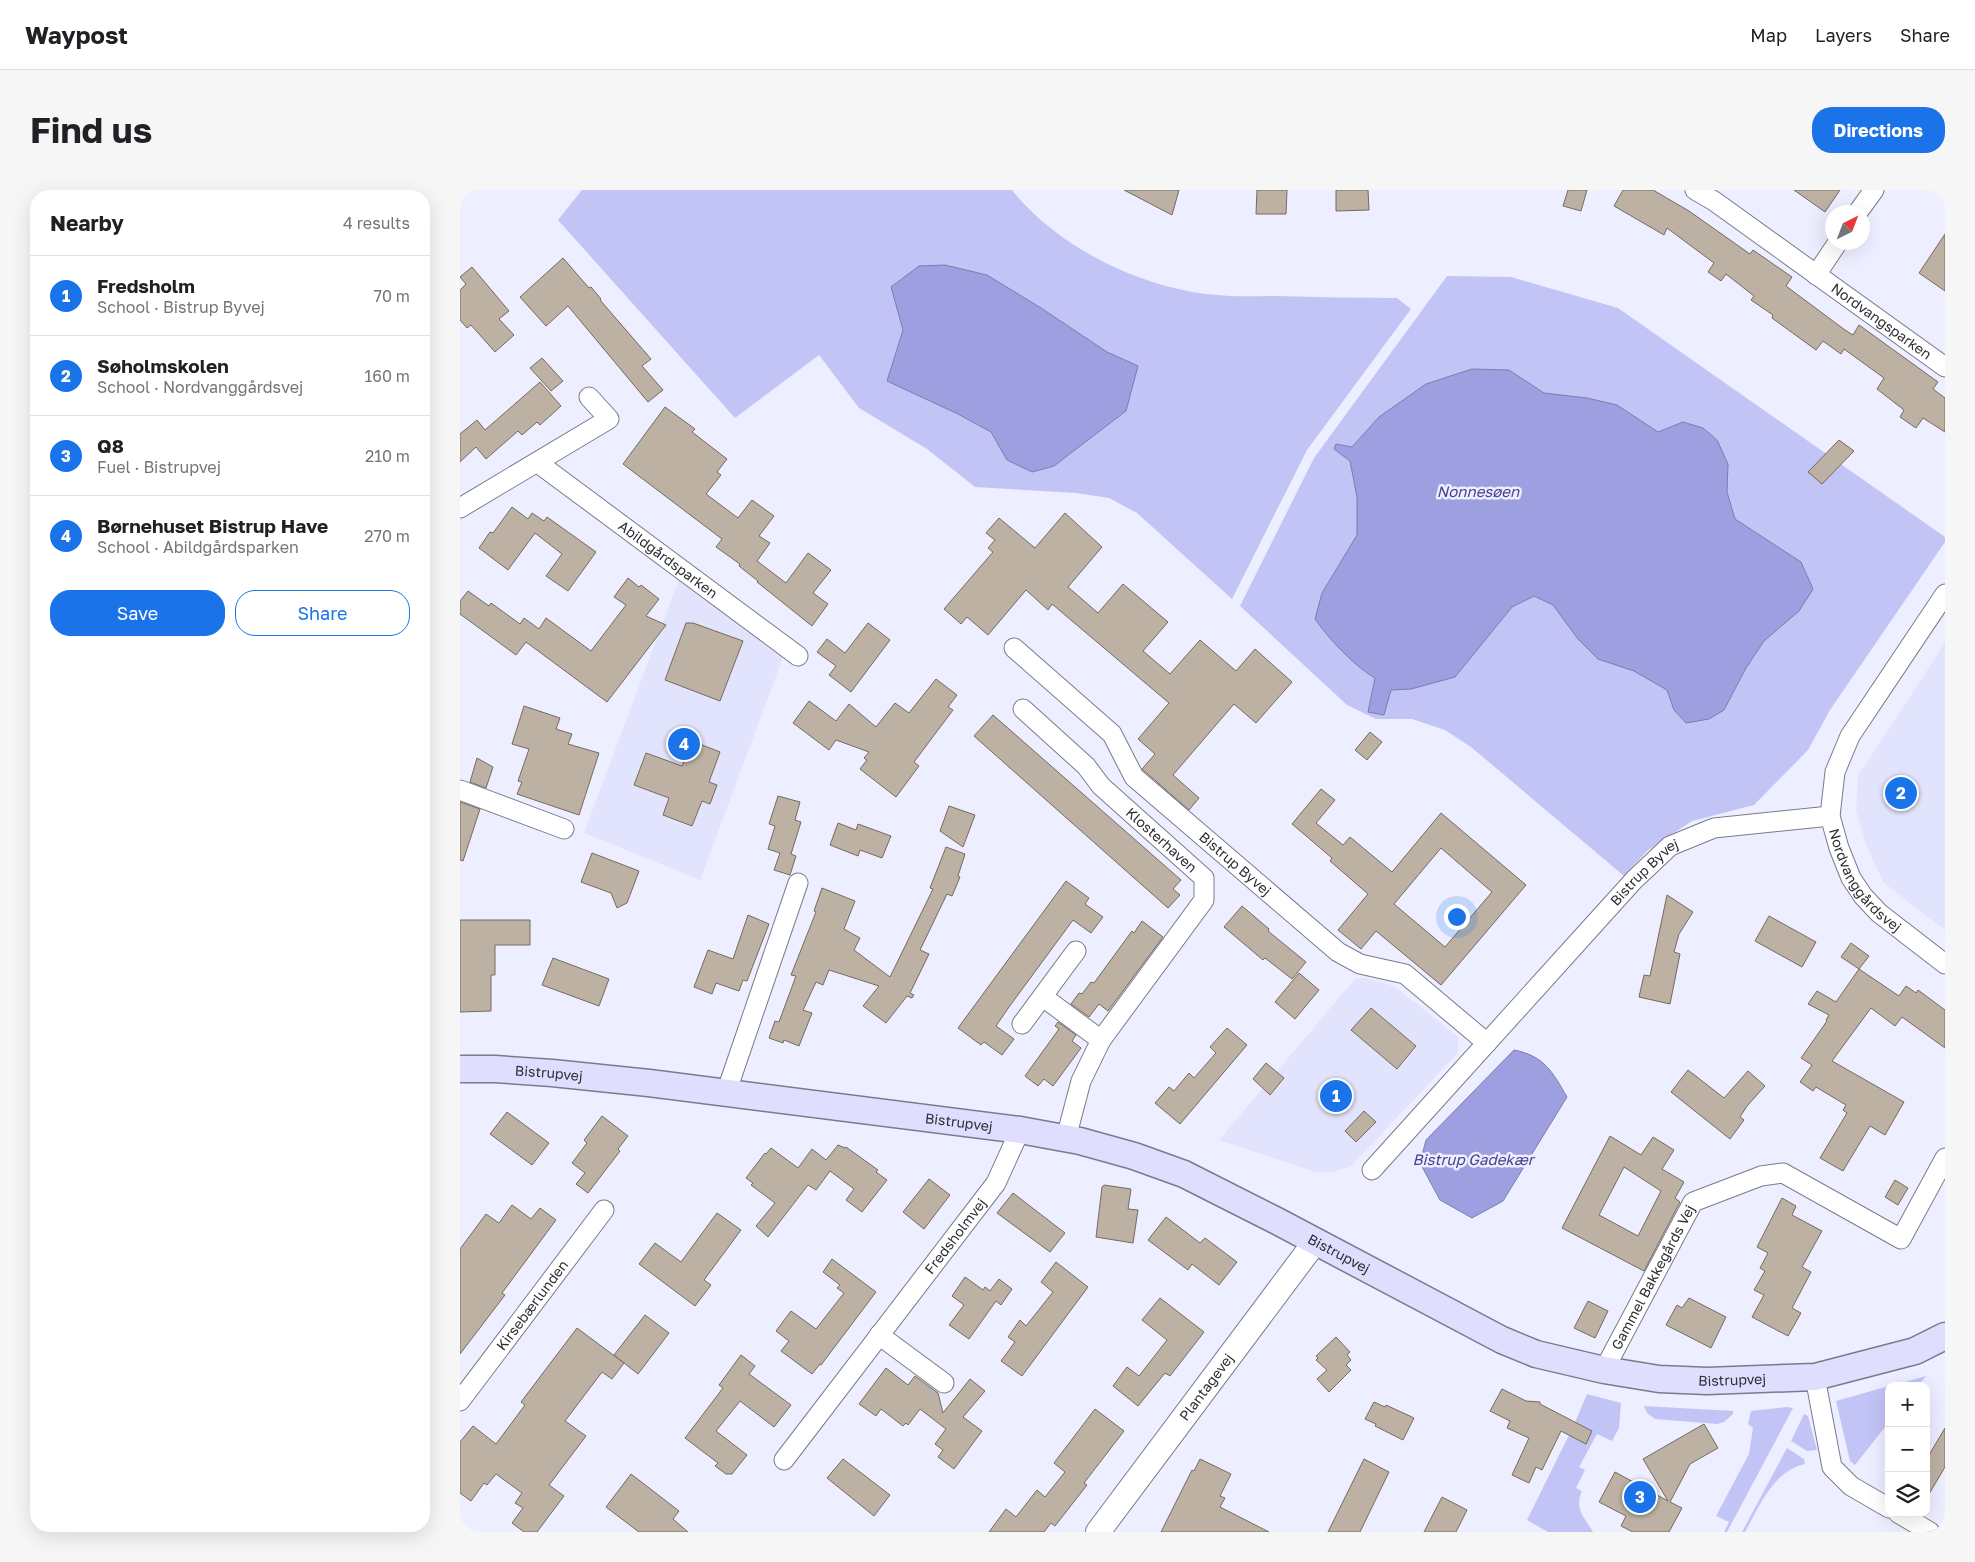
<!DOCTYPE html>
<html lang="en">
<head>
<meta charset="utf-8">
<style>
  :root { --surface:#fff; --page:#f6f6f6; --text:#202124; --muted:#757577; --line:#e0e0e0; --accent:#1a73e8 }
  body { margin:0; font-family:"Golos Text",sans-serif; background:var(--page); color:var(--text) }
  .controls { position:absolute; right:15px; bottom:15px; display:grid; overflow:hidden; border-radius:10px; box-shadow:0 5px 20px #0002 }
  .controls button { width:45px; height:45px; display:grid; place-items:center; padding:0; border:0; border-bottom:1px solid var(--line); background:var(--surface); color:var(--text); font:25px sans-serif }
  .compass { position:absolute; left:1365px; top:15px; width:45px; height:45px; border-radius:50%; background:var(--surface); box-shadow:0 5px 20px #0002; rotate:42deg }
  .you { position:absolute; left:996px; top:726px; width:18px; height:18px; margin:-12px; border:4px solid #fff; border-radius:50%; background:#1a73e8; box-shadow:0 0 0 8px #1a73e833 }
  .badge { display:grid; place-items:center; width:32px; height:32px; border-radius:50%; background:var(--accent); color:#fff; font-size:16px; font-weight:700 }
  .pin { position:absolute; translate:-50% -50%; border:2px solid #fff; box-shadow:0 1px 5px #0006 }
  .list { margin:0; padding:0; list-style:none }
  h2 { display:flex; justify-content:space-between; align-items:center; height:65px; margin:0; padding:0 20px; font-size:21px }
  h2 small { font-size:16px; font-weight:400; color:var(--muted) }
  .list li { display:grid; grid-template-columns:32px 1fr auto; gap:15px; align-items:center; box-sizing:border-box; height:80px; padding:0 20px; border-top:1px solid var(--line) }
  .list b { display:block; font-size:19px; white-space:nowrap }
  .list p { margin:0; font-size:16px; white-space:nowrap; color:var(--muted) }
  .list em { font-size:16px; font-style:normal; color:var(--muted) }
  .actions { display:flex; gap:10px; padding:15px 20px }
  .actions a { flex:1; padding:11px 0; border:1px solid var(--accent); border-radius:20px; text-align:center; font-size:18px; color:var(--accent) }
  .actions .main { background:var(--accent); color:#fff }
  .icon { flex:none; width:28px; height:28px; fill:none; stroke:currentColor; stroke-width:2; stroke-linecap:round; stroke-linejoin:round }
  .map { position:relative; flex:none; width:1485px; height:1342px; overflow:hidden; border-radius:20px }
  header { display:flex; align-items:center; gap:30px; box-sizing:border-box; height:70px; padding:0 25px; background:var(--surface); border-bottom:1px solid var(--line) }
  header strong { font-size:24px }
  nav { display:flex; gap:28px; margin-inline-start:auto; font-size:18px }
  .intro { display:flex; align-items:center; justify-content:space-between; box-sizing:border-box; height:120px; padding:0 30px }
  h1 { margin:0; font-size:35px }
  .button { padding:12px 22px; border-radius:20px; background:var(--accent); color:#fff; font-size:18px; font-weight:700 }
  main { display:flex; gap:30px; padding:0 30px }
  aside { flex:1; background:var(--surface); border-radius:20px; box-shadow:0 5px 20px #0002 }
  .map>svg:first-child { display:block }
  .built { fill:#e2e3fc }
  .green { fill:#c3c4f6 }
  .water { fill:#9e9fe0; stroke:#7c7dac }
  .building { fill:#bdb1a4; stroke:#766a5e; fill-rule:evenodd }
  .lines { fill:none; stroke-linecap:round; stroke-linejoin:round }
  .minor-casing { stroke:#7a7b8a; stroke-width:21 }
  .tertiary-casing { stroke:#7a7b8a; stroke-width:26 }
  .secondary-casing { stroke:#7a7b8a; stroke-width:29 }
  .minor { stroke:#fff; stroke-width:19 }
  .tertiary { stroke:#fff; stroke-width:24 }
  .secondary { stroke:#dfdefe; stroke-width:26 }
  .labels { text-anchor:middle; stroke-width:5; stroke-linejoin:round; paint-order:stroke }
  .street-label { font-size:14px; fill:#2d2e34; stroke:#edeeff }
  .water-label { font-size:15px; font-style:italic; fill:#47418e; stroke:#edeeff }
</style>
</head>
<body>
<header>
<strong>Waypost</strong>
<nav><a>Map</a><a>Layers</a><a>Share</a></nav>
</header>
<div class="intro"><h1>Find us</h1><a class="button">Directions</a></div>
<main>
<aside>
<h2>Nearby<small>4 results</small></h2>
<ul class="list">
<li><span class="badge">1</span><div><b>Fredsholm</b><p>School · Bistrup Byvej</p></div><em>70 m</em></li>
<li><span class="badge">2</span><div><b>Søholmskolen</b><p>School · Nordvanggårdsvej</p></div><em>160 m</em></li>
<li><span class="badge">3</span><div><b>Q8</b><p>Fuel · Bistrupvej</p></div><em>210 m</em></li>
<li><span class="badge">4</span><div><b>Børnehuset Bistrup Have</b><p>School · Abildgårdsparken</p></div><em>270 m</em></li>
</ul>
<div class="actions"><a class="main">Save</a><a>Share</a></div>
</aside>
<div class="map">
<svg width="1485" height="1342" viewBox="0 0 1485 1342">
  <rect width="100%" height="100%" fill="#edeeff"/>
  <!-- built -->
  <g class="built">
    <polygon points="220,387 324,465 240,690 124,643"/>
    <polygon points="1485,453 1485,740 1423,692 1406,654 1396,621 1398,586"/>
    <polygon points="905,788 934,796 998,847 998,863 890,977 872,982 856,982 759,950 895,789"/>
  </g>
  <!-- green -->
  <g class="green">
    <path d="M122 0H552C598 58 683 99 756 105 775 107 796 106 816 106 857 107 897 108 937 108L951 119 847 260 772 409 677 323 649 308 616 303 515 297 467 259 399 218 359 165 275 228 98 30Z"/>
    <polygon points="987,86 1051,87 1158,118 1485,347 1485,352 1370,520 1348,560 1294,615 1232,631 1187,661 1164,686 1011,557 985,540 952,529 916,529 887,515 780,416 854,268"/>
    <polygon points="1466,1186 1458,1196 1431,1196"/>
    <polygon points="1429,1196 1429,1232 1395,1275 1390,1271 1376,1211"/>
    <path d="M1127 1204 1161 1213 1159 1238 1152 1251 1137 1244 1119 1277 1125 1280 1116 1298 1122 1301C1114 1318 1124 1327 1133 1342H1088L1067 1330 1113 1237Z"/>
    <polygon points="1184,1216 1273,1221 1273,1224 1264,1232 1257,1234 1195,1229 1187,1223"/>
    <polygon points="1327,1217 1333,1218 1267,1342 1264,1342 1269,1332 1256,1326 1289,1264 1293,1238 1288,1234 1291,1221"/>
    <polygon points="1344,1224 1348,1226 1357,1260 1347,1261 1331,1251"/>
    <path d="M1327 1258 1344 1269 1345 1274C1313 1281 1299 1317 1285 1342H1282Z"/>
  </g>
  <!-- water -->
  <g class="water">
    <polygon points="485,75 527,85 581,118 647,162 678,176 666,221 594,276 572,282 547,270 531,242 498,224 427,191 443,140 431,97 459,76"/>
    <path d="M1012 179 1049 180 1084 203 1127 208 1157 215 1198 242 1223 232 1243 238 1257 250 1268 274 1267 302 1275 329 1341 372 1353 399 1339 421 1304 451 1286 478 1264 520 1249 529 1226 533 1214 520 1207 500 1174 481 1138 469 1118 449 1093 415 1074 406 1052 417 995 487 951 499 931 500 924 525 908 522 915 488C893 475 870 450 855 429L862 403 897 345V307L890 271 874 259 876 254 892 257 919 227 966 194Z"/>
    <path d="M1054 860C1085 866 1093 883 1107 907L1043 1011 1012 1028 980 1010 960 973 966 950Z"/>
  </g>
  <!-- building -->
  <g class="building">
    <polygon points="664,0 719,0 712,25"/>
    <polygon points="797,0 827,0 826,24 796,24"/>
    <polygon points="876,0 908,0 909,20 876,21"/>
    <polygon points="1108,0 1127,0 1121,21 1103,16"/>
    <polygon points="1163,0 1193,0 1229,21 1290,64 1293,60 1332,87 1326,96 1385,140 1393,145 1399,135 1478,192 1473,199 1485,208 1485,242 1463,228 1456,238 1440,227 1444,220 1417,199 1424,188 1384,159 1381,164 1363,151 1356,160 1312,128 1313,125 1291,110 1294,106 1266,84 1261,91 1248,82 1254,73 1207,38 1204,45 1154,16"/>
    <polygon points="1334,0 1380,0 1365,22"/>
    <polygon points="1485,44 1485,101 1459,83"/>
    <polygon points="103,68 129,98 131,97 141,109 140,110 191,169 182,176 203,200 188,212 108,116 86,136 60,107"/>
    <polygon points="12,77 49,121 39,129 54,145 35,162 11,135 7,138 0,130 0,100 6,94 0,87"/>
    <polygon points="82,168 103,191 91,201 70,178"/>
    <polygon points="80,192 101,216 80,235 77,232 62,245 58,241 26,269 16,257 0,272 0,244 17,230 25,240"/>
    <polygon points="205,217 235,239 232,242 267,269 257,282 261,285 246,304 278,328 292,310 314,326 299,346 310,353 297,371 326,393 348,363 371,380 353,403 368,414 352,436 297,392 298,391 279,376 280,374 256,357 262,349 163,274"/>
    <polygon points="1379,250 1394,261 1362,294 1348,282"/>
    <polygon points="52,317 68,329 72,323 84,331 87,327 136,362 108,401 86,386 102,364 75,343 48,380 19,358 30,342 33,343"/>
    <polygon points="605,323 642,357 608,397 638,423 663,394 708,432 683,461 710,484 740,450 776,481 795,459 832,492 796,533 774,514 713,585 739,608 729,620 682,579 695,564 678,549 709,513 592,414 588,420 566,400 528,445 507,427 501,434 484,419 533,362 528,358 535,350 526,343 539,328 575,358"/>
    <polygon points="168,388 179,397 181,395 199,409 186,426 206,435 147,512 66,452 56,465 0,424 0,411 8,401 29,416 31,413 60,434 64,428 79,439 86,428 131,461 166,415 154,407"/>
    <polygon points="226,433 233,433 283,451 260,511 205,490"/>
    <polygon points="408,433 430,450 391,502 369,485 376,476 357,462 367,449 385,463"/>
    <polygon points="476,489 497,505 488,517 493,520 454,572 459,576 436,607 400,579 407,570 404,568 409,562 376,550 369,560 333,533 349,511 376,531 389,514 416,537 435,513 449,523"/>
    <polygon points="64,516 100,528 96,539 112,544 108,554 139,563 119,625 57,604 62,592 58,591 69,559 52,554"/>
    <polygon points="533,525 721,690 713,699 720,705 708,718 514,546"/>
    <polygon points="910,542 922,552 907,570 895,560"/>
    <polygon points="232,551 260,562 249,592 257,595 250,614 242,611 232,636 203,625 209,608 174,595 186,563 222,576"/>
    <polygon points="17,568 33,577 26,598 10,592"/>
    <path d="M861 599 875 610 856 633 883 655 890 647 932 682 981 623 1066 695 981 795 916 741 901 759 878 740 908 704 870 671 872 668 832 634ZM981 658 1032 702 985 757 934 714Z"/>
    <polygon points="318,606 340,612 335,630 341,632 331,664 336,666 330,685 314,680 320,663 308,659 315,636 309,634"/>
    <polygon points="0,612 20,619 3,671 0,670"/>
    <polygon points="489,616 515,625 503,657 480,641"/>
    <polygon points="378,633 396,640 398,634 431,646 422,668 400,660 398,666 370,655"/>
    <polygon points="486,657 505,664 498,686 500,687 492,706 487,704 460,760 469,764 450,803 454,805 452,808 447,806 426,833 403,816 419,796 369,780 363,795 356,792 343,820 352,823 339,856 324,850 323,853 309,848 315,831 319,832 336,786 331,785 356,722 354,721 362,698 395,711 384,739 400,748 394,760 430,787 473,699 470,698"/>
    <polygon points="132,663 179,681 167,713 157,718 151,703 121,692"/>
    <polygon points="606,691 629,708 625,714 643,727 631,743 613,730 549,817 536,836 554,849 542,865 524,852 521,855 498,838"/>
    <polygon points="1207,705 1233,722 1219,744 1214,762 1220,764 1210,814 1179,807 1184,785 1190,786"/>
    <polygon points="782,716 809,739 808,741 846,772 832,789 805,768 803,770 764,737"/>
    <polygon points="288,725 309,734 287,791 283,790 279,801 256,793 252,804 234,797 248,760 273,769"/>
    <polygon points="1309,726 1356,752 1342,777 1295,751"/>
    <polygon points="0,730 70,730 70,755 35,755 35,785 31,785 31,821 0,822"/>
    <polygon points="682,731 703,747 648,821 639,814 629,827 611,814 619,803 622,804 631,792 634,793 672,741 674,743"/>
    <polygon points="1391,753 1409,766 1399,779 1381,767"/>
    <polygon points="93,768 149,789 139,816 82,795"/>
    <polygon points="1399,779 1439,806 1446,796 1456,803 1458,800 1485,820 1485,858 1442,827 1435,836 1411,818 1372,871 1444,912 1425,945 1410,936 1383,981 1360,968 1387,923 1383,920 1386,915 1356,897 1353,901 1340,892 1352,875 1341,868 1367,831 1366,830 1369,825 1348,814 1357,801 1376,812"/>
    <polygon points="839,783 859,800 835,829 815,812"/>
    <polygon points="911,818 956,856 937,879 891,840"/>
    <polygon points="598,832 616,845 612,851 621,858 593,896 584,889 578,896 565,886 599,839 595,836"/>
    <polygon points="767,838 787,855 720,934 695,913 709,897 714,901 729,883 734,888 756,863 750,857"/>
    <polygon points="806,873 824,888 810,905 793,889"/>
    <polygon points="1228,880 1264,908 1288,881 1305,896 1287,916 1280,927 1284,930 1270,949 1211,902"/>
    <polygon points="904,921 916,932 896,952 885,941"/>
    <polygon points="47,922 89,953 72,975 30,944"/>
    <polygon points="142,926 168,946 158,959 160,961 128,1003 116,994 125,983 112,973 127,953 124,950"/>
    <path d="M1150 946 1181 965 1193 947 1214 960 1202 979 1224 992 1215 1008 1220 1012 1184 1081 1102 1038ZM1164 977 1201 1001 1178 1046 1139 1025Z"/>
    <polygon points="378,955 385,958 386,957 418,980 416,982 427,990 402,1022 386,1010 394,999 370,981 356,1000 348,995 308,1047 296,1036 315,1013 291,995 293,993 286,988 305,963 306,964 311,958 338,978 352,959 366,970"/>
    <polygon points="469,989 490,1005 464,1039 443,1022"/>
    <polygon points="1435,990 1448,998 1438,1015 1425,1007"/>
    <polygon points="644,995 671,999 668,1019 678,1020 673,1053 636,1047 642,997"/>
    <polygon points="553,1003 605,1043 590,1062 537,1023"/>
    <polygon points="1322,1008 1336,1016 1332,1025 1362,1041 1342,1077 1351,1082 1332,1118 1341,1123 1328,1146 1292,1127 1304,1105 1294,1100 1305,1081 1300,1078 1308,1063 1297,1057"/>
    <polygon points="52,1015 71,1029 80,1018 96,1030 42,1103 45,1105 0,1164 0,1059 26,1024 39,1033"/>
    <polygon points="257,1023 281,1040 244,1090 251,1095 235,1116 179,1074 195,1053 221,1072"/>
    <polygon points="706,1027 740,1053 745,1048 777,1072 759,1095 732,1074 728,1080 688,1050"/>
    <polygon points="372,1069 416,1102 361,1175 360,1174 352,1184 321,1161 329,1151 316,1141 331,1121 356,1139 384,1103 377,1098 380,1095 363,1082"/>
    <polygon points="596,1072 628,1097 562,1186 541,1171 555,1152 548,1147 560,1130 566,1136 593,1102 581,1092"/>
    <polygon points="505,1087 523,1100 525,1097 530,1101 539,1089 552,1099 541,1115 536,1111 509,1149 489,1135 504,1115 492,1106"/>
    <polygon points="700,1108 744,1142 710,1186 705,1183 678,1216 653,1196 667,1177 679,1186 707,1150 682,1130"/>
    <polygon points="1229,1108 1266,1127 1251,1158 1206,1135 1217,1115 1222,1118"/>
    <polygon points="1128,1111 1148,1121 1135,1148 1114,1138"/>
    <polygon points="185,1125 209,1143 178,1184 154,1165"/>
    <polygon points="117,1138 164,1173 152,1189 142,1182 105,1231 126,1246 89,1295 104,1306 77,1342 64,1342 52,1333 63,1318 55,1313 62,1303 36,1284 27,1295 24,1293 11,1311 0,1303 0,1252 13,1236 36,1254 65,1215 61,1212"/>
    <polygon points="876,1147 890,1162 887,1165 891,1170 886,1175 891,1180 869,1202 857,1189 867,1180 856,1170 858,1168 856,1166"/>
    <polygon points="281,1165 295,1176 289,1184 331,1215 314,1237 280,1211 256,1241 287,1265 272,1284 266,1284 255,1276 258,1273 225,1248 263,1198 259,1195"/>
    <polygon points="426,1178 448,1195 455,1186 478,1203 483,1223 510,1189 525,1201 503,1227 522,1241 494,1279 478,1267 483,1260 475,1254 486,1239 460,1219 448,1235 446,1233 443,1236 421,1219 416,1226 399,1214"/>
    <polygon points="1042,1199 1066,1211 1080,1212 1080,1214 1132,1241 1126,1254 1101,1241 1082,1280 1076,1277 1069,1293 1052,1285 1069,1248 1047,1238 1050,1231 1030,1221"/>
    <polygon points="914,1212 925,1217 926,1215 954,1228 943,1250 915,1236 916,1234 905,1229"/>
    <polygon points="635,1219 664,1241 624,1293 627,1295 595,1336 591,1333 584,1342 529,1342 546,1319 556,1327 577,1300 585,1307 605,1282 594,1273"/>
    <polygon points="1244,1234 1258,1258 1230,1274 1210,1312 1222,1318 1209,1342 1173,1342 1161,1336 1166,1326 1139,1312 1155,1282 1208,1311 1183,1269"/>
    <polygon points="1485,1238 1485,1277 1466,1309 1466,1270"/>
    <polygon points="383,1269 430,1305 414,1326 367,1288"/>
    <polygon points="740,1269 771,1284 760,1306 765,1308 760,1317 809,1342 701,1342 732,1280 734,1281"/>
    <polygon points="904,1269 929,1282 900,1342 868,1342"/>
    <polygon points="171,1284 219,1321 213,1329 228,1342 179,1342 146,1317"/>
    <polygon points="982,1307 1007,1320 996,1342 964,1342"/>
  </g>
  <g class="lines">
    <defs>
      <g id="minor">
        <path id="s1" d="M1235 0 1254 11 1485 177"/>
        <polyline points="1398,22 1414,0"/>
        <polyline points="1356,85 1378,52"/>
        <path id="s2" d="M78 273 338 466"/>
        <polyline points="0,318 149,229 129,207"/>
        <path id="s3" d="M1485 404 1390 546 1375 582 1370 626 1379 658 1391 688 1403 706 1419 723 1485 774"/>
        <path id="s4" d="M554 458 652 544 674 587 878 762 900 774 945 784 1027 853"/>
        <path id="s5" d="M563 519 626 576 641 596 744 688V710L641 850 621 891 606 948"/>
        <polyline points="0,600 104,639"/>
        <polyline points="583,807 641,850"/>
        <polyline points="562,834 616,761"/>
        <polyline points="266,903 338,693"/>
        <path id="s6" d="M912 980 1174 690 1210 656 1254 638 1370 626"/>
        <polyline points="419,1145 484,1193"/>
        <path id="s7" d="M1144 1180 1233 1012 1301 986 1323 983 1441 1049 1485 968"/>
        <polyline points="1355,1187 1372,1277 1391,1296 1429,1318"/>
        <path id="s8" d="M0 1211 144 1020"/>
        <path id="s9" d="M324 1270 536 993 560 940"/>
        <polyline points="1438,1323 1470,1342"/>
      </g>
      <g id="tertiary">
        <path id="s10" d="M638 1342 855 1052"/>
      </g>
      <g id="secondary">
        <path id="s11" d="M0 879H35L92 883 189 893 560 940 620 951 674 966 724 984 817 1031 1042 1150 1076 1164 1144 1180 1199 1189 1247 1191 1355 1187 1455 1161 1485 1146"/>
      </g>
    </defs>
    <!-- minor casing -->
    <use href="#minor" class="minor-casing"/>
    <!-- tertiary casing -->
    <use href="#tertiary" class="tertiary-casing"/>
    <!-- secondary casing -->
    <use href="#secondary" class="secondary-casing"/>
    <!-- minor -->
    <use href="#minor" class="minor"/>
    <!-- tertiary -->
    <use href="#tertiary" class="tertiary"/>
    <!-- secondary -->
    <use href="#secondary" class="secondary"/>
  </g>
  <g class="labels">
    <!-- street labels -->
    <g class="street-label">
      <text dy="5" stroke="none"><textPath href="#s1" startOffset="228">Nordvangsparken</textPath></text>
      <text dy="5" stroke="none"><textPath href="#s2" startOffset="162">Abildgårdsparken</textPath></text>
      <text dy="5" stroke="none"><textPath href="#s5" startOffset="191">Klosterhaven</textPath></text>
      <text dy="5" stroke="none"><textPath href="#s4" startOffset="312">Bistrup Byvej</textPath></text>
      <text dy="5" stroke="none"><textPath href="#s6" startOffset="404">Bistrup Byvej</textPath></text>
      <text dy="5" stroke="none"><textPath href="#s3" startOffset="329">Nordvanggårdsvej</textPath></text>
      <text dy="5" stroke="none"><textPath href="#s11" startOffset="89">Bistrupvej</textPath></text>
      <text dy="5" stroke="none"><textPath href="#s11" startOffset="502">Bistrupvej</textPath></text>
      <text dy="5" stroke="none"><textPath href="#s9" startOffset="282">Fredsholmvej</textPath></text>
      <text dy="5" stroke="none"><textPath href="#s11" startOffset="908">Bistrupvej</textPath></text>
      <text dy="5" stroke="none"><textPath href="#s7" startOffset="105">Gammel Bakkegårds Vej</textPath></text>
      <text dy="5" stroke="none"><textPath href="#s8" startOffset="120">Kirsebærlunden</textPath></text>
      <text dy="5" stroke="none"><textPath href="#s11" startOffset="1328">Bistrupvej</textPath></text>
      <text dy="5" stroke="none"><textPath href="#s10" startOffset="181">Plantagevej</textPath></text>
    </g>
    <!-- water labels -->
    <g class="water-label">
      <text x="1018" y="307">Nonnesøen</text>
      <text x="1013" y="975">Bistrup Gadekær</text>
    </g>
  </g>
</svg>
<div class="controls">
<button>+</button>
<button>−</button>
<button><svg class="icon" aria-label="layers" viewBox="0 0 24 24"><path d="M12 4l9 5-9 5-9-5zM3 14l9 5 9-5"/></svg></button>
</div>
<svg class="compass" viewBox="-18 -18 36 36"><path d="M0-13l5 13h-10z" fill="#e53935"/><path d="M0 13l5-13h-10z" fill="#757577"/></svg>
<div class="you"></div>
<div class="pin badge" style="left:876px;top:906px">1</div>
<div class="pin badge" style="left:1441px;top:603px">2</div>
<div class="pin badge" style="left:1180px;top:1307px">3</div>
<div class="pin badge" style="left:224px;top:554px">4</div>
</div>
</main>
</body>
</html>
